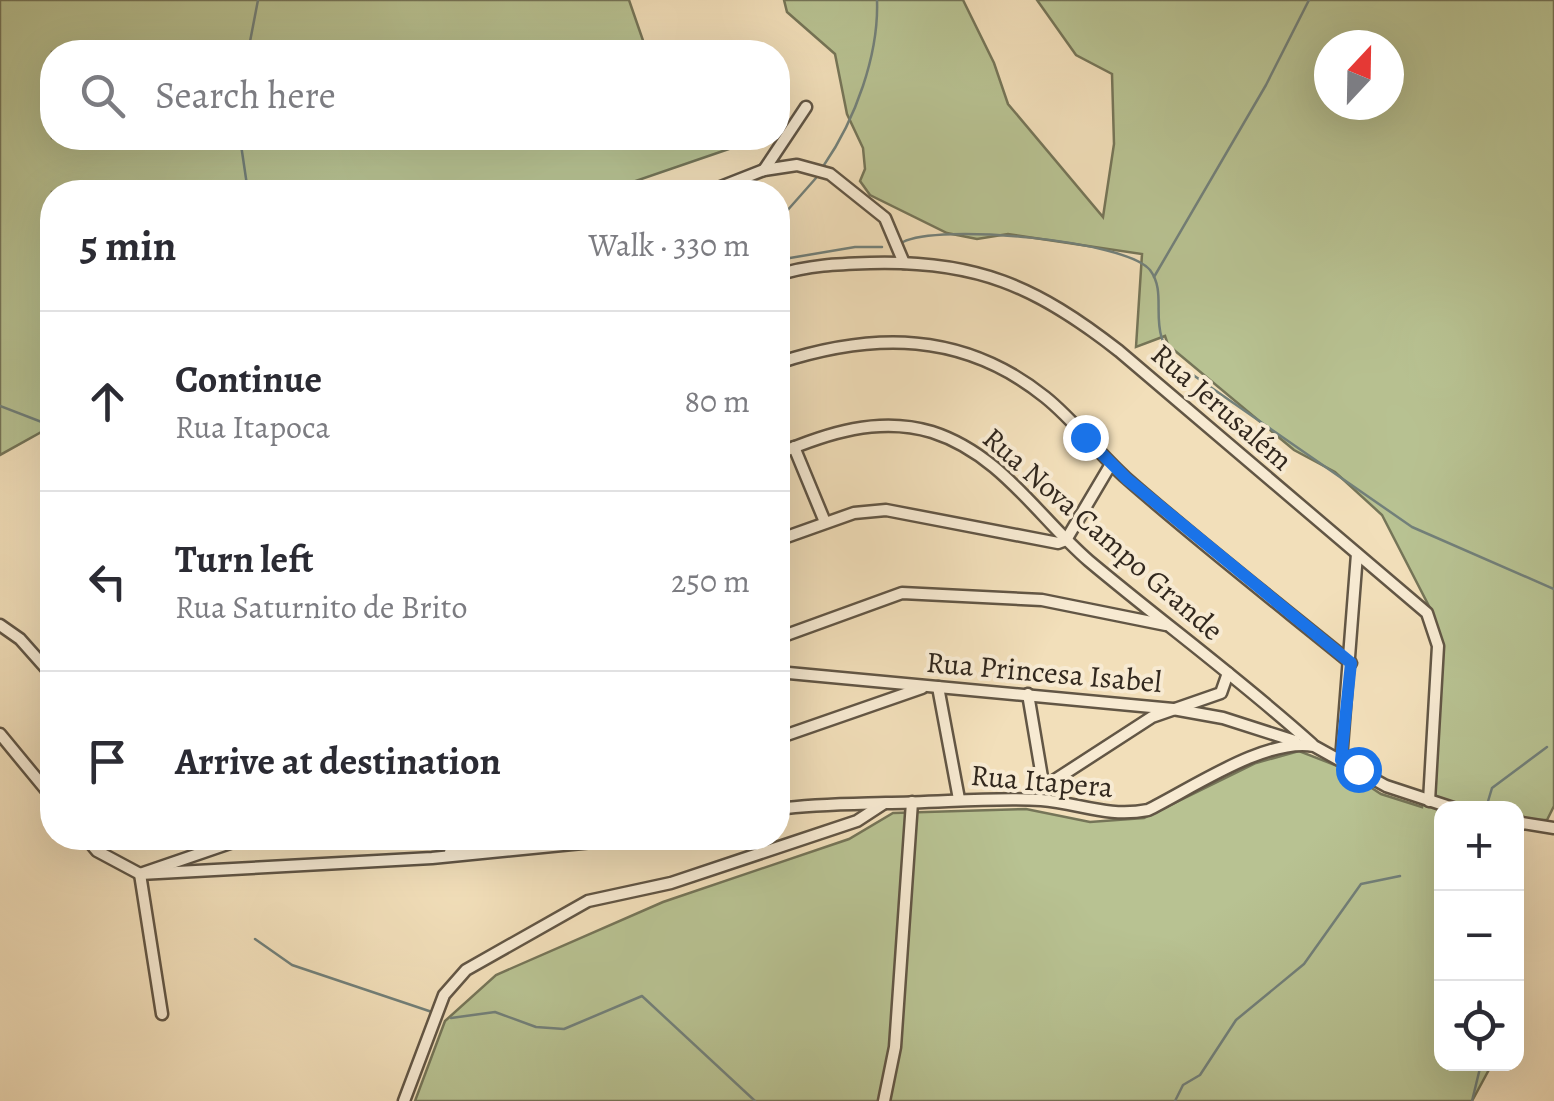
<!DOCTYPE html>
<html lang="en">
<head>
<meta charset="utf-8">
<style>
  :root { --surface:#fff; --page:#f7f7f7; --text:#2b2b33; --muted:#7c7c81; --line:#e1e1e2 }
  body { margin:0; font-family:Alegreya,serif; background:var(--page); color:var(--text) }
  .controls { position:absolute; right:30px; bottom:30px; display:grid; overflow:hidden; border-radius:20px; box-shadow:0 10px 40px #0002 }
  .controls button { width:90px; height:90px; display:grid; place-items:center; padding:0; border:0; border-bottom:2px solid var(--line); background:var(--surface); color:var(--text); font:50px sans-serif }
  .compass { position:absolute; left:1314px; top:30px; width:90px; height:90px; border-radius:50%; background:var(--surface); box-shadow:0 10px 40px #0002; rotate:22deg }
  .stop { position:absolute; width:30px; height:30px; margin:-22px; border:8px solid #1a73e8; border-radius:50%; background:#fff }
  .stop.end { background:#1a73e8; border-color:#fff; box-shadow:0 2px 10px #0008 }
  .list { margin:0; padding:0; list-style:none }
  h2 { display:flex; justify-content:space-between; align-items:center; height:130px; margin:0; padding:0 40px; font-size:42px }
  h2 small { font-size:32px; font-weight:400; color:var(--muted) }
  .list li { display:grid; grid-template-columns:65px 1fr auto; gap:30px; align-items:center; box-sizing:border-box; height:180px; padding:0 40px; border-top:2px solid var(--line) }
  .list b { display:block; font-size:38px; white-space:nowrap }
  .list p { margin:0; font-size:32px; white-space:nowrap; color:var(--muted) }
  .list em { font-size:32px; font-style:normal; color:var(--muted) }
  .icon { flex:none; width:55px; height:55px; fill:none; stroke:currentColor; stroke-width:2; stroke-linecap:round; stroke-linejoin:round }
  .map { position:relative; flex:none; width:1554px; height:1101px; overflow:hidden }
  .search { position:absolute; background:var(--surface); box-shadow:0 10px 40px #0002; left:40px; top:40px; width:750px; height:110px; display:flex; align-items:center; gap:25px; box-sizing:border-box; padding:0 35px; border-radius:40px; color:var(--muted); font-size:38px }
  .panel { position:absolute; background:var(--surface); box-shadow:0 10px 40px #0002; left:40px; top:180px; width:750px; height:670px; border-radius:40px }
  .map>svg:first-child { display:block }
  .green { fill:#b8c292; stroke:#757558; stroke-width:2.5; fill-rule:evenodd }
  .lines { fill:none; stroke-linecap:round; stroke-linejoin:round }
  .stream { stroke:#72807a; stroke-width:2.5 }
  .street-casing { stroke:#625645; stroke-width:15 }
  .street { stroke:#f7ead2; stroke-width:10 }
  .route { stroke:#1a73e8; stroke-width:12 }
  .labels { text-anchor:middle; stroke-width:8; stroke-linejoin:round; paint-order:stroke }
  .street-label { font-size:30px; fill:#32281e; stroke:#f7ead2 }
</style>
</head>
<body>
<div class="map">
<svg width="1554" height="1101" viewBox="0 0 1554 1101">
  <rect width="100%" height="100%" fill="#f2dfba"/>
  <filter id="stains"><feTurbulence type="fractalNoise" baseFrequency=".002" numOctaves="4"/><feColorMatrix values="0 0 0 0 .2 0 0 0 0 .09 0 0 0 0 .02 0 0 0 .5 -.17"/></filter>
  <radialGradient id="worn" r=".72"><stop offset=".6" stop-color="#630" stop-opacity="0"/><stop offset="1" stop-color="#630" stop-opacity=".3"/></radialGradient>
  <!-- green -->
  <g class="green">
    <polygon points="0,0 629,0 647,52 52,52 52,138 758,139 615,188 616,192 52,192 52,426 0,455"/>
    <path d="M784 0H963L994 63 1008 104 1103 217 1114 144 1112 74 1076 55 1037 0H1554V806L1547 820H1517L1516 808H1442V1064H1492L1472 1101H415L445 1021 496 975 663 902 849 839 893 813 1026 809 1090 822 1144 818 1256 763 1299 751 1340 767 1381 794 1422 807 1441 657 1433 614 1382 515 1335 472 1294 450 1168 345 1165 336 1136 347 1142 254 1008 234 977 239 947 233 870 195 860 181 865 169 863 148 847 114 835 54 787 12ZM1329 45H1389V105H1329Z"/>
  </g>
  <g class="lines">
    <!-- stream -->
    <g class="stream">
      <polyline points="248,52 258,0"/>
      <polyline points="240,138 248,192"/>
      <path d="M824 165C855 120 879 55 877 0"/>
      <polyline points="778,221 816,178"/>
      <path d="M903 242C937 223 1126 240 1150 270 1171 298 1141 333 1183 368L1412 527 1554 589"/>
      <polyline points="778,260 855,247 882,247"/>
      <polyline points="1154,277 1266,85 1309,0"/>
      <polyline points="0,406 52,426"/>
      <polyline points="1486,808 1492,788 1547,747"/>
      <polyline points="255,939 292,965 432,1012"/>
      <polyline points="451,1018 495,1012 536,1027 564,1029 642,996 755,1101"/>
      <polyline points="1175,1101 1183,1085 1200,1075 1236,1020 1304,964 1361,884 1400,876"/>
      <polyline points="1472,1101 1481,1064"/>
    </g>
    <defs>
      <g id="street">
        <polyline points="764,170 806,107"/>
        <polyline points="708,192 764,170 797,165 830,174 885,218 904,263"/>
        <path d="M778 275C808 265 838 264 870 263 976 260 1036 286 1119 351L1427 613 1438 646 1429 801"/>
        <path d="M778 363C873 332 963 331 1045 397 1075 421 1098 453 1126 478 1199 542 1276 602 1351 663"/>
        <polyline points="794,447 825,522"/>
        <path d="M778 454C827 433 879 416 932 432 1001 454 1038 517 1089 561 1163 623 1241 680 1312 744"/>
        <polyline points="778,540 854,513 886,510 1058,543 1066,540 1111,464"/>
        <polyline points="0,625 20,639 52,675"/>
        <polyline points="778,638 902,593 1042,600 1166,625"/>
        <polyline points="778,672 1173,709 1223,718 1295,741"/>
        <polyline points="938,687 959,799"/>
        <polyline points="1028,694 1044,789"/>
        <polyline points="0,734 52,797"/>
        <polyline points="778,738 922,688"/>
        <polyline points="1341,760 1357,554"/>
        <polyline points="1044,787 1152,717 1221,693 1228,673"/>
        <path d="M778 809C814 804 849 804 886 803 938 803 989 797 1041 800 1079 803 1108 818 1148 810 1191 789 1266 737 1314 746L1386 786 1453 808"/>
        <polyline points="1516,822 1554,828"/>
        <polyline points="86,838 97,851 140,874 432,858 633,838"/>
        <polyline points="450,852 492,838"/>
        <polyline points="162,1014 140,874 245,838"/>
        <polyline points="404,1101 444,995 466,970 588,901 671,883 857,821 883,804"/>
        <polyline points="884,1101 895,1047 912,802"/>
      </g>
    </defs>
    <!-- street casing -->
    <use href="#street" class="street-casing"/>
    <!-- street -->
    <use href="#street" class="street"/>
  </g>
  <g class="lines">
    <!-- route -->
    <polyline class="route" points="1085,437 1127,479 1351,663 1341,760 1358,769"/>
  </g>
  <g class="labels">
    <!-- street labels -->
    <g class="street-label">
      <text transform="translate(1222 407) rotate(41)" y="10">Rua Jerusalém</text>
      <text transform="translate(1103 534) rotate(41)" y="10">Rua Nova Campo Grande</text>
      <text transform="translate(1044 672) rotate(5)" y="10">Rua Princesa Isabel</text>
      <text transform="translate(1042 781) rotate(5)" y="10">Rua Itapera</text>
    </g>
  </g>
  <rect width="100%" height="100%" filter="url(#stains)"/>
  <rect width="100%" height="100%" fill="url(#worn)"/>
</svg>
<div class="controls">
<button>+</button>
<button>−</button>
<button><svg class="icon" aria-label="locate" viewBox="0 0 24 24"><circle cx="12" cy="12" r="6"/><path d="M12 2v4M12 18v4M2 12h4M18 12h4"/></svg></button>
</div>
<svg class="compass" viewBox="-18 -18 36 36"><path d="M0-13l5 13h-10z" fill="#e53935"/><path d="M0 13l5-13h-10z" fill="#7c7c81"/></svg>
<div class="stop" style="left:1358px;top:769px"></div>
<div class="stop end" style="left:1085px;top:437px"></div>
<div class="search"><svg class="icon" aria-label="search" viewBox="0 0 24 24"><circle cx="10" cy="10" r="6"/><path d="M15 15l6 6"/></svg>Search here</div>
<section class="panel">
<h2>5 min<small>Walk · 330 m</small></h2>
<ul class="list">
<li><svg class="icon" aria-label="ahead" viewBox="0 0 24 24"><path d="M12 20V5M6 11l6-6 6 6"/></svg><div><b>Continue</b><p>Rua Itapoca</p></div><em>80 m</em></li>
<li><svg class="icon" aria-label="left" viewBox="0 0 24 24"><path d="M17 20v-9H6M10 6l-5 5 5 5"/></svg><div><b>Turn left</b><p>Rua Saturnito de Brito</p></div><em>250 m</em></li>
<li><svg class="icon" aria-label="arrive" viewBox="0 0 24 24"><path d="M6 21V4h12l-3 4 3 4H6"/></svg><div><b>Arrive at destination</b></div></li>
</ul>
</section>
</div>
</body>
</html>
